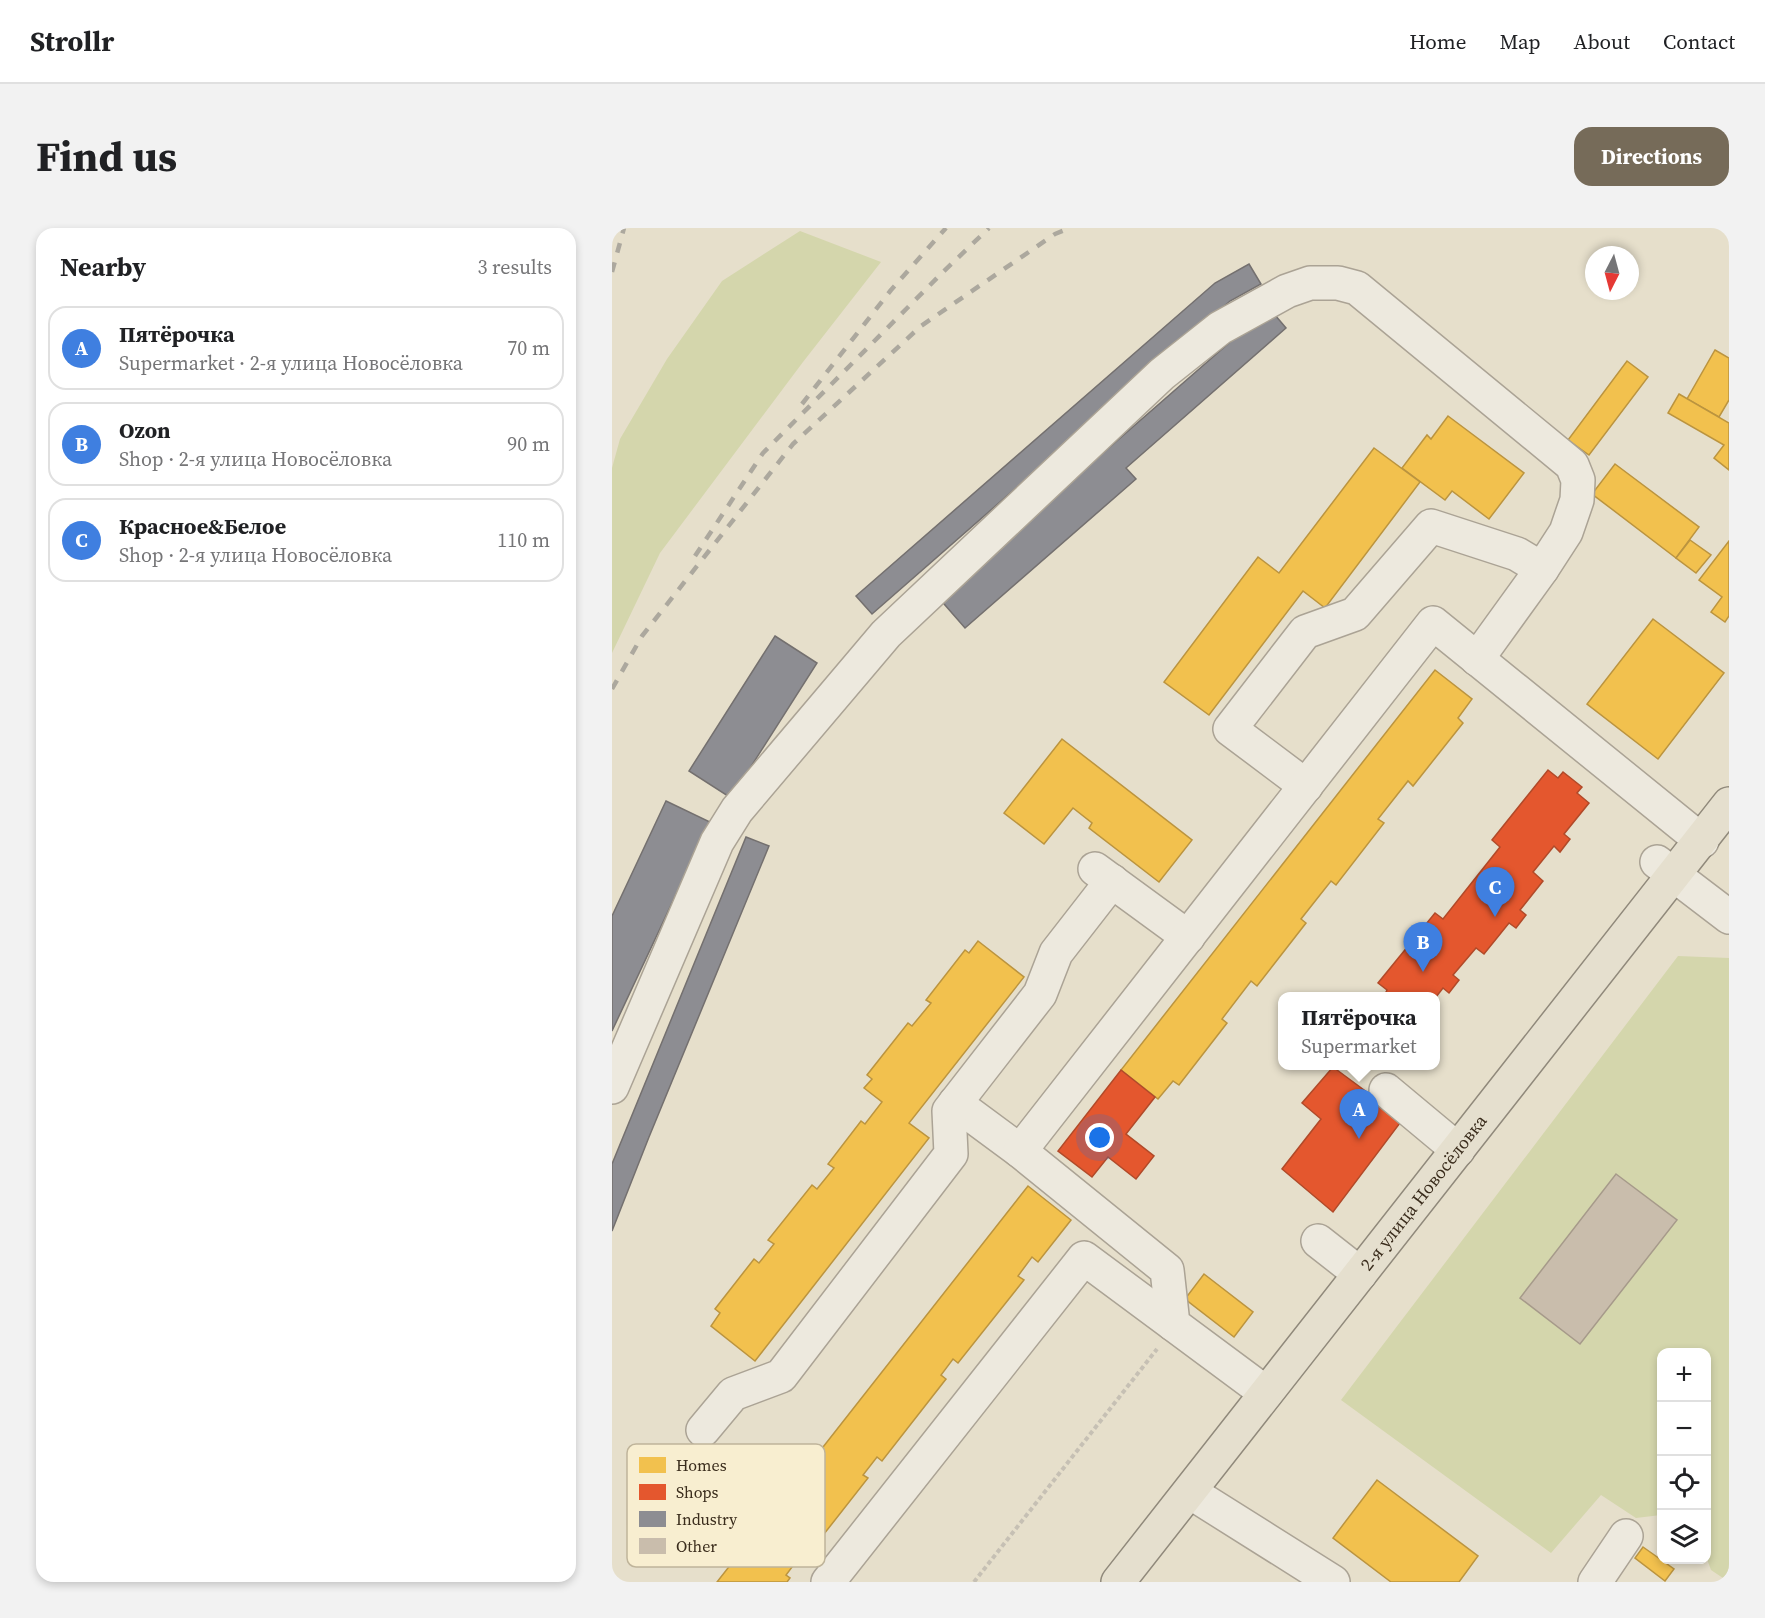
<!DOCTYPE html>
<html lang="en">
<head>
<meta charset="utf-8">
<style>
  :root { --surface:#fff; --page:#f2f2f2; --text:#202124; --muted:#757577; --line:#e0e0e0; --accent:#766b59 }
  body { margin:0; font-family:"Source Serif 4",serif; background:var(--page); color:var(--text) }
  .controls { position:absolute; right:18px; bottom:18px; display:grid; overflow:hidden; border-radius:12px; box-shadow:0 3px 9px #0003 }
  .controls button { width:54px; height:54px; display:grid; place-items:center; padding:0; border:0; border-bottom:2px solid var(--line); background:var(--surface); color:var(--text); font:30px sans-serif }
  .compass { position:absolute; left:973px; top:18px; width:54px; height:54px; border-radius:50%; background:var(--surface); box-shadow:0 3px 9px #0003; rotate:186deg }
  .you { position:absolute; left:488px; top:910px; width:21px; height:21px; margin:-15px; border:4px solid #fff; border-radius:50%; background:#1a73e8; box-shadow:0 0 0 9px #1a73e833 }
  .badge { display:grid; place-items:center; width:39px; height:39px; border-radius:50%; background:var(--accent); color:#fff; font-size:20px; font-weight:700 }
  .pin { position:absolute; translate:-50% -50px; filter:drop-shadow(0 2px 3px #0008) }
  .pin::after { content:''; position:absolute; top:32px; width:21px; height:18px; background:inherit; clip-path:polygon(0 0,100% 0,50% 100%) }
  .popup { position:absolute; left:666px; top:764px; width:162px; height:78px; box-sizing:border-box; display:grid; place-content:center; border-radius:12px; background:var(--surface); filter:drop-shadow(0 2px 4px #0005); font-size:20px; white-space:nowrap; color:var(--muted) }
  .popup b { font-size:22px; color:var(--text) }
  .popup::after { content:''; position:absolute; left:50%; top:100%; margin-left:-12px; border:12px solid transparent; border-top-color:var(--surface) }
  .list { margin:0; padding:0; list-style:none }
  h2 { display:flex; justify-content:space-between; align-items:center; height:78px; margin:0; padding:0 24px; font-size:26px }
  h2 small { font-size:20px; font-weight:400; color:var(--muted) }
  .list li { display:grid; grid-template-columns:39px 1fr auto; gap:18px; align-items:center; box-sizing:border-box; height:84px; margin:0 12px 12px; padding:0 12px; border:2px solid var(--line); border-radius:18px }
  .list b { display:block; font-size:22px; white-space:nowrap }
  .list p { margin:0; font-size:20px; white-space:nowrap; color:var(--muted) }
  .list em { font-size:20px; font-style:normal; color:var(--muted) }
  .icon { flex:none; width:33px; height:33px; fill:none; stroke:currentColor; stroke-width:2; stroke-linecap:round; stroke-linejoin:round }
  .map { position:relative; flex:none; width:1117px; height:1354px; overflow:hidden; border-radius:18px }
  header { display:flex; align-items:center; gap:36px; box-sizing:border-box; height:84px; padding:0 30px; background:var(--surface); border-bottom:2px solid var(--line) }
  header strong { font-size:28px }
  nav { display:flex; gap:33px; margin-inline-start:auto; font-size:21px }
  .intro { display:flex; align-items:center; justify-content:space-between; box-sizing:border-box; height:144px; padding:0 36px }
  h1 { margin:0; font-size:42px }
  .button { padding:15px 27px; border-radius:18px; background:var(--accent); color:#fff; font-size:21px; font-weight:700 }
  main { display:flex; gap:36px; padding:0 36px }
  aside { flex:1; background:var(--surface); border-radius:18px; box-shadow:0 3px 9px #0003 }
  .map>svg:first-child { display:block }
  .green { fill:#d4d6ac }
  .homes { fill:#f2c14e; stroke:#bb943f; stroke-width:1.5 }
  .shops { fill:#e4572e; stroke:#b14a29; stroke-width:1.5 }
  .industry { fill:#8d8d92; stroke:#74706f; stroke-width:1.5 }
  .building { fill:#c9bdac; stroke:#a69a8a; stroke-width:1.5 }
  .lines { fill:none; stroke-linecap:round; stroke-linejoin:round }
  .minor-casing { stroke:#aba395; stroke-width:36 }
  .major-casing { stroke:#90897b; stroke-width:36 }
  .path { stroke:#c6c0b4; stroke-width:4; stroke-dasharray:4.5 3; stroke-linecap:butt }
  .minor { stroke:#ede9de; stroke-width:33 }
  .major { stroke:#e5dfce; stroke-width:33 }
  .rail { stroke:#aca89e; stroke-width:4.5; stroke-dasharray:10 10; stroke-linecap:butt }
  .labels { text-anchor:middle; stroke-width:6; stroke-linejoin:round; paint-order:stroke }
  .street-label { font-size:18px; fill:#3a2c1c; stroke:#f8eed0 }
  .key { fill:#f8eed0; stroke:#bfb49a; stroke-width:1.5 }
  .key-label { font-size:16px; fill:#3a2c1c }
</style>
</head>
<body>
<header>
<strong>Strollr</strong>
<nav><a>Home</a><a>Map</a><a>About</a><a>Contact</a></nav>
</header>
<div class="intro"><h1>Find us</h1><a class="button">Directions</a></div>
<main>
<aside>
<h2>Nearby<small>3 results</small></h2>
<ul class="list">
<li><span class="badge" style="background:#3f7fe0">A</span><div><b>Пятёрочка</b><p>Supermarket · 2-я улица Новосёловка</p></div><em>70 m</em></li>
<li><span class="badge" style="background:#3f7fe0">B</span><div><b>Ozon</b><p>Shop · 2-я улица Новосёловка</p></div><em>90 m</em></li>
<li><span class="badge" style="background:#3f7fe0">C</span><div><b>Красное&amp;Белое</b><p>Shop · 2-я улица Новосёловка</p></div><em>110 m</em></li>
</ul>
</aside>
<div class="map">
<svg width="1117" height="1354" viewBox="0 0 1117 1354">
  <rect width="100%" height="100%" fill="#e6dfcb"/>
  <!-- green -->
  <g class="green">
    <polygon points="188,3 269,34 191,134 48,325 0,425 0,240 8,211 55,131 110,53"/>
    <polygon points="1066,728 1117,730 1117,1354 1099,1342 1095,1331 1094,1124 1050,1124 1049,1287 1024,1290 989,1267 939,1325 729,1172"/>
  </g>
  <!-- homes -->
  <g class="homes">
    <polygon points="1103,122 1117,130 1117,172 1107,189 1075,171"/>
    <polygon points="1015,133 1036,149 977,227 956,212"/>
    <polygon points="1067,166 1117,195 1117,242 1102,230 1112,217 1056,185"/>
    <polygon points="836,188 912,245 877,291 840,263 833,272 790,240 815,207 819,211"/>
    <polygon points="762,220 808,254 713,380 691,363 597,487 552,454 646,329 667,345"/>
    <polygon points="1003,236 1087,299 1064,330 980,266"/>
    <polygon points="1078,312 1099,327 1084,345 1064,330"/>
    <polygon points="1117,313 1117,388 1113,394 1099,384 1110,369 1087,352"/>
    <polygon points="1041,391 1112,445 1046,531 975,476"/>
    <polygon points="823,442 860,471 846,490 851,495 801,558 796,553 766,591 772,595 724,657 719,653 689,691 694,695 645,758 639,753 610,791 615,795 567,857 561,853 546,871 509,842"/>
    <polygon points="450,511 580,612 547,654 477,600 480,595 461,580 432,616 392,585"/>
    <polygon points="366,713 412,749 297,895 317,910 143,1133 99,1098 108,1085 103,1081 142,1031 147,1035 162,1016 156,1012 200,957 205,961 222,940 216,936 249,893 253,896 270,874 252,860 260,851 255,847 296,795 300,798 319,775 314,772 353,722 357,725"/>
    <polygon points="416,958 459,992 426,1034 420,1029 406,1048 412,1052 346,1135 341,1131 329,1147 334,1151 270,1233 265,1229 251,1247 256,1250 190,1334 186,1331 174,1347 178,1350 175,1354 105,1354"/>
    <polygon points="592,1046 641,1084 622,1109 573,1071"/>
    <polygon points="765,1252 866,1328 847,1354 779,1354 721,1310"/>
    <polygon points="1031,1319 1062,1341 1053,1353 1023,1330"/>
  </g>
  <!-- shops -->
  <g class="shops">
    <polygon points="936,542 946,550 951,544 970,559 965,565 977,575 952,606 958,611 948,624 942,618 921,644 931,653 908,682 914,687 904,700 897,695 872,726 864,720 841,747 847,752 837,765 831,760 824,769 772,768 775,762 766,755 823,685 831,691 888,619 880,612"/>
    <polygon points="721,839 791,891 721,984 670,941 709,891 690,875"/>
    <polygon points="509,842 543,869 514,906 542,928 524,951 496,929 480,949 446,923"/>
  </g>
  <!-- industry -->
  <g class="industry">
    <polygon points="637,36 649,56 618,73 260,386 244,368 603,55"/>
    <polygon points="657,80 674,100 514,240 524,251 353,400 326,369"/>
    <polygon points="163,408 205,435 119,570 77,543"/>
    <polygon points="54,573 98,594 0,803 0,688"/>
    <polygon points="134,609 157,618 37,909 0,1003 0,936"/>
  </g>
  <!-- building -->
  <polygon class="building" points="1004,946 1065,992 968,1116 908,1070"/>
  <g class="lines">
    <defs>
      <g id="minor">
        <polyline points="694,558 618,501 693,404 743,386 819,298 905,326 930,341"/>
        <polyline points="1045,634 1117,689"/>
        <polyline points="483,641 576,709"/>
        <polyline points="0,859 105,614 125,582 274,406 550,146 608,100 675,63 698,55 726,55 745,60 960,237 966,252 965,272 954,304 930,341 865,431"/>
        <polyline points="774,862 846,922"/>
        <polyline points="343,875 408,923"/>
        <polyline points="706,1013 748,1046"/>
        <polyline points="654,1165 561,1096 555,1042 408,923 821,395 1090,613"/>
        <polyline points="91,1202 121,1166 169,1148 339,926 337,883 428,766 444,725 500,653"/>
        <polyline points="578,1264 721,1354"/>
        <polyline points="216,1354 472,1030 561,1096"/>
        <polyline points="983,1354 1014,1308"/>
      </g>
      <g id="major">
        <path id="s1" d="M506 1354 1117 576"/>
      </g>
    </defs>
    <!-- minor casing -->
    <use href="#minor" class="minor-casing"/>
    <!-- major casing -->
    <use href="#major" class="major-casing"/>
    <!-- path -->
    <polyline class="path" points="362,1354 545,1121"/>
    <!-- minor -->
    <use href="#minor" class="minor"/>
    <!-- major -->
    <use href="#major" class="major"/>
    <!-- rail -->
    <g class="rail">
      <polyline points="0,44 12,0"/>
      <polyline points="190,176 279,62 334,0"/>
      <polyline points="83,328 151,225 330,45 377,0"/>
      <polyline points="0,461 30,408 181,216 309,98 443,6 458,0"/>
    </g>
  </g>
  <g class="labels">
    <!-- street labels -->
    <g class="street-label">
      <text dy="6" stroke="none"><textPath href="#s1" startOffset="495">2-я улица Новосёловка</textPath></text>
    </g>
  </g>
  <!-- legend -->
  <rect x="15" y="1216" width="198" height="123" rx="9" class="key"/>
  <rect x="27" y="1229" width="27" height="16" fill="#f2c14e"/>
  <rect x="27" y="1256" width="27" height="16" fill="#e4572e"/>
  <rect x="27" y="1283" width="27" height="16" fill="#8d8d92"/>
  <rect x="27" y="1310" width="27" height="16" fill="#c9bdac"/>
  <g class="key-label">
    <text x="64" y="1243">Homes</text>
    <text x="64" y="1270">Shops</text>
    <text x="64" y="1297">Industry</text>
    <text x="64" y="1324">Other</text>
  </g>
</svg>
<div class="controls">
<button>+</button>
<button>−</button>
<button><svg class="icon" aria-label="locate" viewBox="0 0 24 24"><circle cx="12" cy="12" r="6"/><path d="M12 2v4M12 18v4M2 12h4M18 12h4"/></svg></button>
<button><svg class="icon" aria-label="layers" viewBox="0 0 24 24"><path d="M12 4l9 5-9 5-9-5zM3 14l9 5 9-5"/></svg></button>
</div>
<svg class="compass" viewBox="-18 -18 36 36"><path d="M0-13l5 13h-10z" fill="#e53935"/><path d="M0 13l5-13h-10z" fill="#757577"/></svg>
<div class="you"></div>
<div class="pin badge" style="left:747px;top:911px;background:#3f7fe0">A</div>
<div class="popup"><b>Пятёрочка</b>Supermarket</div>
<div class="pin badge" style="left:811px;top:744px;background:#3f7fe0">B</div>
<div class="pin badge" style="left:883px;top:689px;background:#3f7fe0">C</div>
</div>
</main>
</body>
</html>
